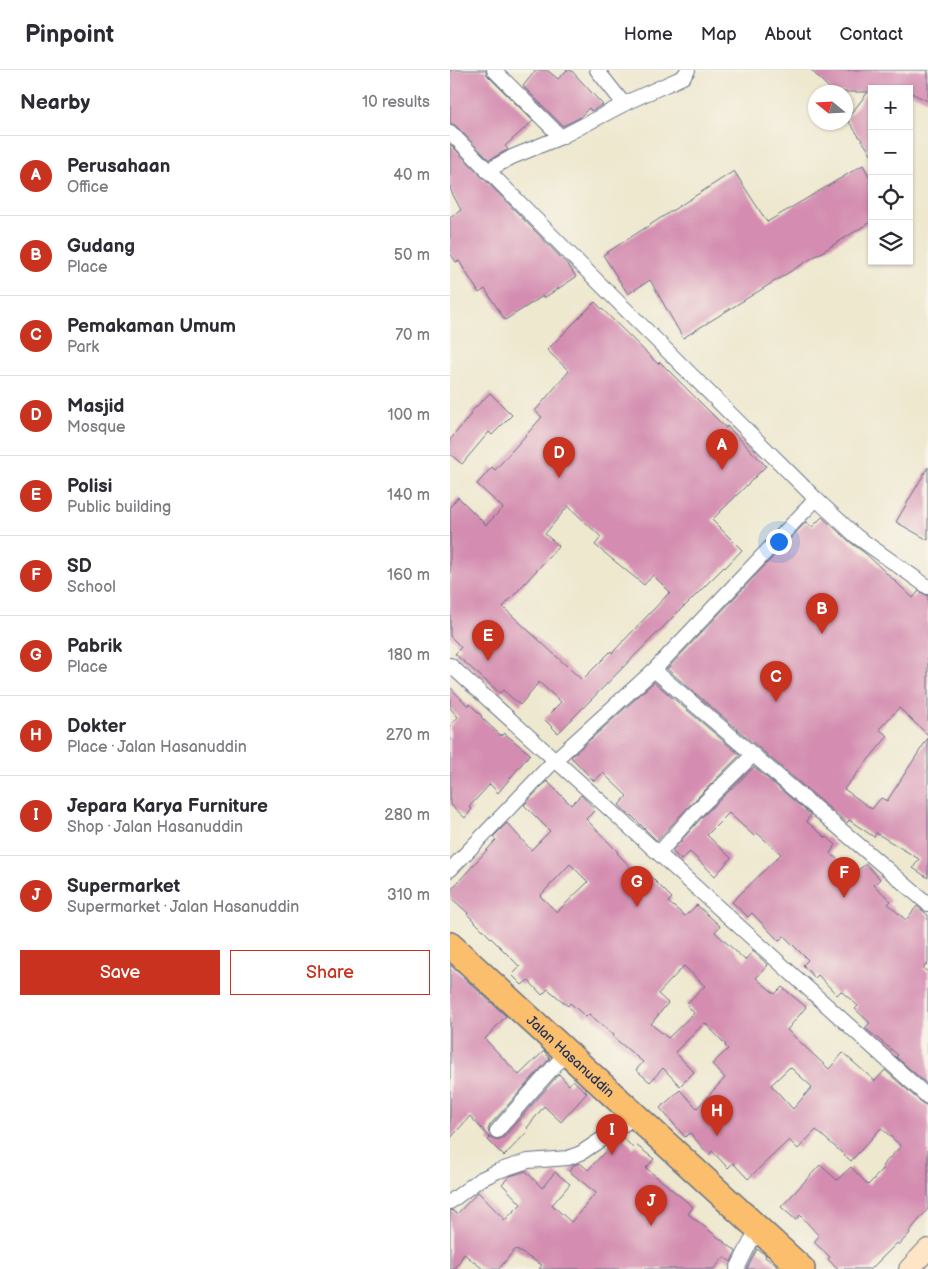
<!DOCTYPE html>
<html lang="en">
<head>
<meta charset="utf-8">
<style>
  :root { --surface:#fff; --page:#f2f2f3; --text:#2b2b33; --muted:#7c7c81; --line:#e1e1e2; --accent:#c8321e }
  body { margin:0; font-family:"Balsamiq Sans",sans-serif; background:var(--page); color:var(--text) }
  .controls { position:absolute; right:15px; top:15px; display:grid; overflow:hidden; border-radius:0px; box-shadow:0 1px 4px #0004 }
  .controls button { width:45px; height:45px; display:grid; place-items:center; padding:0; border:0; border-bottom:1px solid var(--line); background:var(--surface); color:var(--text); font:25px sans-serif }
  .compass { position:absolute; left:358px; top:15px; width:45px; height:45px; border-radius:50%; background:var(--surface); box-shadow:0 1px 4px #0004; rotate:288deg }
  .you { position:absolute; left:328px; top:471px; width:18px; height:18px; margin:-12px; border:4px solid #fff; border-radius:50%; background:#1a73e8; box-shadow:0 0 0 8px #1a73e833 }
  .badge { display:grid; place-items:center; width:32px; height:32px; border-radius:50%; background:var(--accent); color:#fff; font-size:16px; font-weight:700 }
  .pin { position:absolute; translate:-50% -41px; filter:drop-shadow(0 1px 2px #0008) }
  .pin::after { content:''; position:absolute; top:26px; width:18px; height:15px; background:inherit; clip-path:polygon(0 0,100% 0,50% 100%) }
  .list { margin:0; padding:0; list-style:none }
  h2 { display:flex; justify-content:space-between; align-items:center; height:65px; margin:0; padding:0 20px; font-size:21px }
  h2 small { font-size:16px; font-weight:400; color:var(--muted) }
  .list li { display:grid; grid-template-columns:32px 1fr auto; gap:15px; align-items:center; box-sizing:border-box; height:80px; padding:0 20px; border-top:1px solid var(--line) }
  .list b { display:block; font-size:19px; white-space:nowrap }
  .list p { margin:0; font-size:16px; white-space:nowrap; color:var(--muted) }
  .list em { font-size:16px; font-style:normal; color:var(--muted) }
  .actions { display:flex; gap:10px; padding:15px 20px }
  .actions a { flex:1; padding:11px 0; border:1px solid var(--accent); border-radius:0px; text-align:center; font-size:18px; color:var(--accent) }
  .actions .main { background:var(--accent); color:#fff }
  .icon { flex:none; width:28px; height:28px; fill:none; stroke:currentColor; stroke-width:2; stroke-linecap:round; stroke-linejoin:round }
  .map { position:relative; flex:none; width:478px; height:1199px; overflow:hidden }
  header { display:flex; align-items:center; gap:30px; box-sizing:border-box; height:70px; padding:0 25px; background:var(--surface); border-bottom:1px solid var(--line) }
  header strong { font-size:24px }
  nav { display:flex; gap:28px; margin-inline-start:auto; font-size:18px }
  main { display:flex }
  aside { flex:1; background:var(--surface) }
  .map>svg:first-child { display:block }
  .building { fill:#d48db0; fill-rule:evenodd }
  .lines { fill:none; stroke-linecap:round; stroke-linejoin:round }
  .street-casing { stroke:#657086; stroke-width:16 }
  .secondary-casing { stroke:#657086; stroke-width:22 }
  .highway-casing { stroke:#657086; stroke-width:28 }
  .street { stroke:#fff; stroke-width:14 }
  .secondary { stroke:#fde5c5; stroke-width:20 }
  .highway { stroke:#fabe6d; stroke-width:25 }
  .labels { text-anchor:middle; stroke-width:4; stroke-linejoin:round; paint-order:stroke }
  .street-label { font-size:14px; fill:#1b2f5e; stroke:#f7f3e8 }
</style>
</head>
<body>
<header>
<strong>Pinpoint</strong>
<nav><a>Home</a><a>Map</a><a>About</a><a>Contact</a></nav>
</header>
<main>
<aside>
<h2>Nearby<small>10 results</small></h2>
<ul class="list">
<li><span class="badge">A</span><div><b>Perusahaan</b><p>Office</p></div><em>40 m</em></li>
<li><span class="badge">B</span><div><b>Gudang</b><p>Place</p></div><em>50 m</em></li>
<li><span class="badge">C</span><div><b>Pemakaman Umum</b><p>Park</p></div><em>70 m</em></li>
<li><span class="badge">D</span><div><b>Masjid</b><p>Mosque</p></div><em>100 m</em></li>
<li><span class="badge">E</span><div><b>Polisi</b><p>Public building</p></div><em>140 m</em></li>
<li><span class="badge">F</span><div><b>SD</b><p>School</p></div><em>160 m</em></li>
<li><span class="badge">G</span><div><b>Pabrik</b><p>Place</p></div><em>180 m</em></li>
<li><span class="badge">H</span><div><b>Dokter</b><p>Place · Jalan Hasanuddin</p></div><em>270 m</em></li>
<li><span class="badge">I</span><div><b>Jepara Karya Furniture</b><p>Shop · Jalan Hasanuddin</p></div><em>280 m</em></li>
<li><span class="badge">J</span><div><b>Supermarket</b><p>Supermarket · Jalan Hasanuddin</p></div><em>310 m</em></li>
</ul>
<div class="actions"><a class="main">Save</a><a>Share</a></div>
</aside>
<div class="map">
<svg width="478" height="1199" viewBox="0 0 478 1199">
  <rect width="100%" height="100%" fill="#f7f3e8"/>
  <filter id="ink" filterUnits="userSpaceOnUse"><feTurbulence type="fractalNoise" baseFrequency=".02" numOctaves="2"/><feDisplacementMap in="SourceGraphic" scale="10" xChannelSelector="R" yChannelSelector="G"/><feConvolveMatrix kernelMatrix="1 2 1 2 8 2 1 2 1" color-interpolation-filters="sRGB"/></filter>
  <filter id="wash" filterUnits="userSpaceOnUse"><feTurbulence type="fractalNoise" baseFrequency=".0096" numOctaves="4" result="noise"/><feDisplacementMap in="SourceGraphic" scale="20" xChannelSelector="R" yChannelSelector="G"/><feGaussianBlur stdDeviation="1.12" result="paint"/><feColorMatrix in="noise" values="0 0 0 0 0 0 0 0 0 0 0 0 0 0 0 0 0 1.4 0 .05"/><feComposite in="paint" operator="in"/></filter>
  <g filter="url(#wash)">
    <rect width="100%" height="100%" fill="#eee8cf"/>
    <g id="blocks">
      <!-- building -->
      <g class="building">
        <polygon points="0,0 35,0 38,6 83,51 55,76 58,79 57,80 39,90 6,56 0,53"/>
        <polygon points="86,0 97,0 108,9 117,0 121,0 153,35 141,41 139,38 129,48 113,56 73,16"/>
        <polygon points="361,0 478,0 478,31 459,22 459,19 422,19 422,85 397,49 418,22 383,22"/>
        <polygon points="0,74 119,196 126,207 94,228 93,226 55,250 35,219 29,223 9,191 6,192 0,183 0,148 11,140 0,119"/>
        <polygon points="413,95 422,111 422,151 233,268 200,210 178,224 153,185 284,101 317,152"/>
        <path d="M145 232 208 294 210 292 276 358 277 356 316 396 262 450 292 480 275 498 274 497 235 536H234L108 663 94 649 111 632 89 612 70 635 53 620 50 623 5 584 11 577 0 566V437L8 427 36 455 53 438 27 414 42 397 45 400 92 347 85 341 119 301 97 280ZM118 436 151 467 145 475 194 515 203 505 220 522 162 583 161 581 132 610 53 537 109 476 95 464Z"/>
        <polygon points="40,323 62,345 42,365 39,362 12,394 0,384 0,370 21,344 20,343"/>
        <polygon points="478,397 478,470 446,452"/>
        <polygon points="372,447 400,472 416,484 463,528 469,521 478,526 478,665 449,638 429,659 438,666 394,719 422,739 431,728 437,731 478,668 478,808 463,798 469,789 426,763 424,767 399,750 397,753 391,748 217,599 356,452 362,457"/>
        <polygon points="204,612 290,685 240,735 207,771 181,745 180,746 169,735 177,726 153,703 144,711 121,687"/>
        <polygon points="0,617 18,636 20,634 32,646 31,647 51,666 54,663 80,684 48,723 40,714 19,737 22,739 15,748 0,734 0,656 8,647 0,638"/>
        <polygon points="304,697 361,745 356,751 376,768 377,767 386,775 380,783 404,803 416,794 430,809 424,815 441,831 438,834 456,850 467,836 478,845 478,893 473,898 478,902 478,1015 446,987 448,985 415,958 420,953 405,939 408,936 391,921 387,925 368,905 365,908 353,895 358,890 334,866 329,871 302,843 298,847 282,832 331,784 307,763 304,766 279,743 257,765 281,788 265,806 240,782 231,790 222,781 252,747"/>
        <path d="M97 711 121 735 131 725 133 727 145 740 136 749 168 782 167 783 190 807 195 801 222 828 218 832 235 846 247 835 270 856 265 862 295 890 303 881 318 895 306 908 325 924 332 917 356 937 337 960 379 999 393 983 425 1011 435 1000 472 1033 478 1036V1139L459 1162 460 1163 449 1175 447 1173 421 1199H387L378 1189 380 1187 364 1172 369 1166 350 1145 346 1150 331 1137 370 1095 387 1110 401 1097 418 1115 434 1098 432 1096 451 1076 431 1058 401 1091 366 1060 348 1079 339 1070 298 1109 283 1093 278 1098 262 1081 259 1085 240 1063 235 1067 210 1038 230 1020 247 1038 275 1008 262 994 278 979 275 976 276 975 255 953 225 982 244 1002 230 1016 213 998 200 1012 186 1000 193 992 163 967 164 965 139 944 136 947 120 933 118 936 98 919 92 925 78 910 72 915 62 905 70 897 17 844 18 843 0 827V821L46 770 43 767 57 753 81 780 100 761 74 735ZM120 794 138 812 107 842 90 826ZM234 896 255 916 236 934 244 943 218 968 201 954 218 933 208 924ZM340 997 362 1017 343 1039 321 1015Z"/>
        <polygon points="0,895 56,946 35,969 69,1005 94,981 100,988 40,1055 38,1060 39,1063 41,1067 46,1070 50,1069 54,1067 109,1004 119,1015 123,1010 137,1023 111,1052 94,1036 77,1058 79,1060 54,1086 38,1070 40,1068 20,1046 0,1069"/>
        <polygon points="172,1066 183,1078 186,1075 204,1089 196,1098 243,1137 238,1144 286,1181 281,1192 274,1187 264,1199 89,1199 92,1195 65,1179 49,1199 33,1199 14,1184 5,1199 0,1199 0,1141 2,1140 7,1144 28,1122 55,1150 71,1134 52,1114 60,1106 76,1101 92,1118 105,1102 120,1114 102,1135 121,1152 146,1123 119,1101 124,1095 130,1093 138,1100 166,1070"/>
        <polygon points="307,1179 316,1185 315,1187 330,1199 297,1199"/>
      </g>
    </g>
  </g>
  <g filter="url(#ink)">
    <use href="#blocks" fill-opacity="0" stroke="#657086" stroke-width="1"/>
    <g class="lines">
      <defs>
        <g id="street">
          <polyline points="44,0 111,67"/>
          <polyline points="147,0 174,34"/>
          <polyline points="0,62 123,187 366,429 406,466 478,517"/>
          <polyline points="37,101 62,87 111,67 182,30 220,13 233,7 238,0"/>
          <polyline points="0,595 478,1027"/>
          <polyline points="204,600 366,429"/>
          <polyline points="209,783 246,741 303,685"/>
          <polyline points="0,800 106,689 204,600 478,834"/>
          <polyline points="47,1061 81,1022 117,982"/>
          <polyline points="0,1132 29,1110 48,1101 78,1091 118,1088 131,1083 186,1046"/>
          <polyline points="287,1199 307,1159"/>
        </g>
        <polyline id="secondary" points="459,1199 478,1179"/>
        <g id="highway">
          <path id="s1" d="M0 875 352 1199"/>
        </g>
      </defs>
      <!-- street casing -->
      <use href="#street" class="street-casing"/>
      <!-- secondary casing -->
      <use href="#secondary" class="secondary-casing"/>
      <!-- highway casing -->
      <use href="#highway" class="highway-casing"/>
      <!-- street -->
      <use href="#street" class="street"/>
      <!-- secondary -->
      <use href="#secondary" class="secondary"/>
      <!-- highway -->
      <use href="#highway" class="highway"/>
    </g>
  </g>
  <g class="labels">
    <!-- street labels -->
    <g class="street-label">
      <text dy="5" stroke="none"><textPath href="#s1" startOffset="164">Jalan Hasanuddin</textPath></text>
    </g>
  </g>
</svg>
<div class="controls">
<button>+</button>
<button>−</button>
<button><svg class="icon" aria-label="locate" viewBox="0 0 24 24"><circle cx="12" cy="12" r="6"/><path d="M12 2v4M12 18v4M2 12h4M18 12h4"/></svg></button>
<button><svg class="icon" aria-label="layers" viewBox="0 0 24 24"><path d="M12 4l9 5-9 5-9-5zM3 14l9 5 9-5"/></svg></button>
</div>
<svg class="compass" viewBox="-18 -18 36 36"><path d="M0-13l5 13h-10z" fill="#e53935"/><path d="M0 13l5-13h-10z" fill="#7c7c81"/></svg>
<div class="you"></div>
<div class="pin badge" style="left:272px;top:400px">A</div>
<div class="pin badge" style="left:372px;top:564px">B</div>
<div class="pin badge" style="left:326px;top:632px">C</div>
<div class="pin badge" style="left:109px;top:408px">D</div>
<div class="pin badge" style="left:38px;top:591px">E</div>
<div class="pin badge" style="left:394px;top:828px">F</div>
<div class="pin badge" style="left:187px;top:837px">G</div>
<div class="pin badge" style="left:267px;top:1066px">H</div>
<div class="pin badge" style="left:162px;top:1085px">I</div>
<div class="pin badge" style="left:201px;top:1156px">J</div>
</div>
</main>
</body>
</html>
